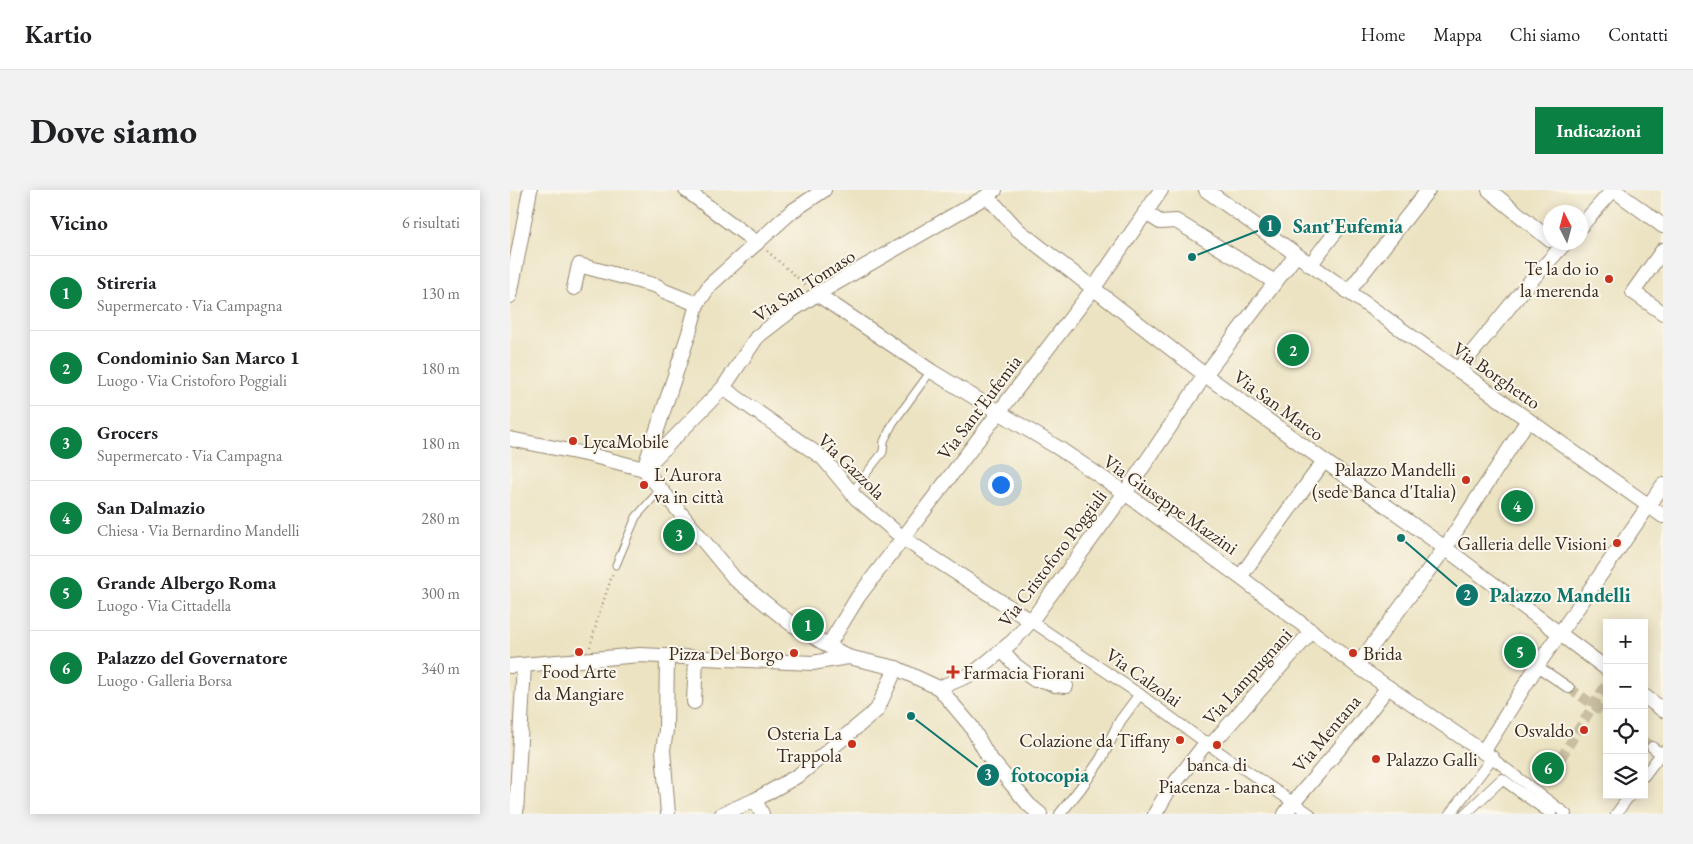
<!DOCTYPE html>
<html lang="it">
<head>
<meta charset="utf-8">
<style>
  :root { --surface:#fff; --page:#f2f2f2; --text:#202124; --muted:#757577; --line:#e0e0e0; --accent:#0b8043 }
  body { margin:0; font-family:"EB Garamond",serif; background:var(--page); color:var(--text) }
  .controls { position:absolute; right:15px; bottom:15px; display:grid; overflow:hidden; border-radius:0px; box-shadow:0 2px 12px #0003 }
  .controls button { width:45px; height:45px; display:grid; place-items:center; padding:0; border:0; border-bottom:1px solid var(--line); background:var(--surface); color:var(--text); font:25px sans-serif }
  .compass { position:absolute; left:1033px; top:15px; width:45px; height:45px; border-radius:50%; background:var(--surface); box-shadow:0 2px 12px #0003; rotate:354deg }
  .you { position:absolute; left:490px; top:294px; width:18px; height:18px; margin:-12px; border:4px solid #fff; border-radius:50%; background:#1a73e8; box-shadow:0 0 0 8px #1a73e833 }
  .badge { display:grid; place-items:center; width:32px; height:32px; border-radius:50%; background:var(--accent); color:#fff; font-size:16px; font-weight:700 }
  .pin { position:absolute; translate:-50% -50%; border:2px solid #fff; box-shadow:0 1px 5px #0006 }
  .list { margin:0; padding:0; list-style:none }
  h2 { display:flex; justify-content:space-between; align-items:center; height:65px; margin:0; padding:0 20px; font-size:21px }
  h2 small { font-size:16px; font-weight:400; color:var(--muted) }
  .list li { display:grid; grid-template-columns:32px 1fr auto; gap:15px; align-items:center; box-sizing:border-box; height:75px; padding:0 20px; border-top:1px solid var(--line) }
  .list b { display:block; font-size:19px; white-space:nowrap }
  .list p { margin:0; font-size:16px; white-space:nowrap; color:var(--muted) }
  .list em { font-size:16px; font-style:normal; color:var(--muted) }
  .icon { flex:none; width:28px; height:28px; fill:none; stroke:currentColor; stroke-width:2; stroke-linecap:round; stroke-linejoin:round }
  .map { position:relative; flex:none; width:1153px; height:624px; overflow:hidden; border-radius:0px }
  header { display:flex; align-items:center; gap:30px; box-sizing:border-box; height:70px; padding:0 25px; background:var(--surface); border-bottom:1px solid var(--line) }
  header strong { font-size:24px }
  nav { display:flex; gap:28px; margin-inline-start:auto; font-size:18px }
  .intro { display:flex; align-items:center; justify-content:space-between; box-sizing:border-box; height:120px; padding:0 30px }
  h1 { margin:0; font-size:35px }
  .button { padding:12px 22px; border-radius:0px; background:var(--accent); color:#fff; font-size:18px; font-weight:700 }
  main { display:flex; gap:30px; padding:0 30px }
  aside { flex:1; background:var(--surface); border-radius:0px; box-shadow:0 2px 12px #0003 }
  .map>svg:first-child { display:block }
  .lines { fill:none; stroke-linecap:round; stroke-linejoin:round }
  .pedestrian-tunnel { stroke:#c9bea1; stroke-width:10; stroke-dasharray:10 5; stroke-linecap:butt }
  .service-casing { stroke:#948670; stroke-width:9 }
  .pedestrian-casing { stroke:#948670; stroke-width:12 }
  .minor-casing { stroke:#948670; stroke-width:16 }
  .path { stroke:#948670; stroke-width:2.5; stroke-dasharray:1 4; stroke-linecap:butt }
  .service { stroke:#fff; stroke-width:7 }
  .pedestrian { stroke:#fff; stroke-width:10 }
  .minor { stroke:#fff; stroke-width:14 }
  .poi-dot { fill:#c8321e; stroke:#fbf7ec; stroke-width:2 }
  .labels { text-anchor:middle; stroke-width:4; stroke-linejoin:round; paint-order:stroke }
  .poi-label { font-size:19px; fill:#3b2a1e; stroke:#fbf7ec; text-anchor:end }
  .street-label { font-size:19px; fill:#3b2a1e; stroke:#fbf7ec }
  .leader { fill:none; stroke:#0f766e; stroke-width:2 }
  .callout-dot { fill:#0f766e; stroke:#fbf7ec; stroke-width:2 }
  .mark-label { font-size:15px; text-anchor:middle; font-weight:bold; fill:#fff }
  .callout-label { font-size:20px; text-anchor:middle; font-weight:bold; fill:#0f766e; stroke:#fbf7ec; stroke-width:4; stroke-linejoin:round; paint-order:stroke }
</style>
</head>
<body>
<header>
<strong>Kartio</strong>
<nav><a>Home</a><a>Mappa</a><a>Chi siamo</a><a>Contatti</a></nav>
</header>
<div class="intro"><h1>Dove siamo</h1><a class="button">Indicazioni</a></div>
<main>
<aside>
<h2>Vicino<small>6 risultati</small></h2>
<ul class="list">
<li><span class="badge">1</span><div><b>Stireria</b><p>Supermercato · Via Campagna</p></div><em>130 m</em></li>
<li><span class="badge">2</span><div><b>Condominio San Marco 1</b><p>Luogo · Via Cristoforo Poggiali</p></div><em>180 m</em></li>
<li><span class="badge">3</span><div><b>Grocers</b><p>Supermercato · Via Campagna</p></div><em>180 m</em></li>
<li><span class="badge">4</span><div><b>San Dalmazio</b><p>Chiesa · Via Bernardino Mandelli</p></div><em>280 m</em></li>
<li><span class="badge">5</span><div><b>Grande Albergo Roma</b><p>Luogo · Via Cittadella</p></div><em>300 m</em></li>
<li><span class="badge">6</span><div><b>Palazzo del Governatore</b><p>Luogo · Galleria Borsa</p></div><em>340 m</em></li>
</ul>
</aside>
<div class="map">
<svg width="1153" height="624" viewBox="0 0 1153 624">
  <rect width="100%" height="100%" fill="#fbf7ec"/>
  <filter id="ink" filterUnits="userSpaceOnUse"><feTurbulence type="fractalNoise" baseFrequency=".02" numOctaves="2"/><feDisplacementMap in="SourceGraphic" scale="10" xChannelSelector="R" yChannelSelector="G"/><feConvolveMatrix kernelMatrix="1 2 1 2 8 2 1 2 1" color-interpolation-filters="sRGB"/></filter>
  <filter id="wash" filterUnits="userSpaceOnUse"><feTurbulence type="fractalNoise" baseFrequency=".0096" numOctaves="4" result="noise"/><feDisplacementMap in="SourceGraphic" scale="20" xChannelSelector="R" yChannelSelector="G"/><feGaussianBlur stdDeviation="1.12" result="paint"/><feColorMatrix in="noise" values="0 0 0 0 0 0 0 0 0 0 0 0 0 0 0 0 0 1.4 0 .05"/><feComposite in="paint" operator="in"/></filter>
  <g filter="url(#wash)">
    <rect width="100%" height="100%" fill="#ece3c2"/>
  </g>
  <g filter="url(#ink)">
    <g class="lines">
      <!-- pedestrian-tunnel -->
      <g class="pedestrian-tunnel">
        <polyline points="1059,498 1097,524"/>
        <polyline points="1134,551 1142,557"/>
        <polyline points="1035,594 1097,493"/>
      </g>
      <defs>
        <g id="service">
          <polyline points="341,303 373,262 374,251 383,233 421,181"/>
          <polyline points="106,375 126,327 150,300"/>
        </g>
        <g id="pedestrian">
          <polyline points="521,431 632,506 696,553 800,624"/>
          <polyline points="1027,476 1059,498"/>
          <polyline points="1142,557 1151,564"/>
          <polyline points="1134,586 1153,561"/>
          <polyline points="550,624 570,599 591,569 610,531 630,504"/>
          <polyline points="940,624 982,568 1056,624"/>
          <polyline points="955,624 992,589 1041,624"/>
          <polyline points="1106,624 1120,605"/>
        </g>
        <g id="minor">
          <polyline points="176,0 247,53"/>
          <polyline points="696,0 1153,326"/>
          <polyline points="979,0 1040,50"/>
          <polyline points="1104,0 1153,36"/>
          <polyline points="477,6 508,40 695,185 935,358 1097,479"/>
          <polyline points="635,22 650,32 666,31 765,92"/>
          <polyline points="1070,37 1103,0"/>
          <polyline points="1153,60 1123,102 1153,123"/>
          <polyline points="800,75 826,41"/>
          <polyline points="64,98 69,75 147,96 154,101 187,114"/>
          <polyline points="838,102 918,0"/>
          <polyline points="307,104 421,181 550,259 615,303 730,387 847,476 982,568"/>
          <polyline points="0,106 20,0"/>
          <polyline points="948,180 1017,95 1056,52"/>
          <polyline points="213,198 313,268 346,308 394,349 521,431"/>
          <polyline points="0,249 80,265 134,279 225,389 280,433 338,467 386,478 429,498 461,536 478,566 519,615 530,624"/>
          <polyline points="135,276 179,143 187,114 200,95 281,22 314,0"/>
          <polyline points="134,279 213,198 247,147 278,123 307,104 477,6 485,0"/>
          <polyline points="730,387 814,271"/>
          <polyline points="318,456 348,407 583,99 651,0"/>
          <polyline points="492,460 506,476 525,490 533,490 545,495 556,496"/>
          <polyline points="157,466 156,540 153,560 158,624"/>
          <polyline points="0,476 130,465 302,473 338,467"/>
          <polyline points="847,476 935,358 1018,230"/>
          <polyline points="429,498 464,483 503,451 521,431 615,303 695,185 786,65"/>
          <polyline points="1134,506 1153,520"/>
          <polyline points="184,512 186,468"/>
          <polyline points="701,555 802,441"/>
          <polyline points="973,562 1027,476 1153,295"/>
          <polyline points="245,610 252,624"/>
          <polyline points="6,624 14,475"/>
          <polyline points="212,624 245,610 289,585 367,520 386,478"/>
          <polyline points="645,624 657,603 696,553"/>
          <polyline points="775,624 783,613 841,545 878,497"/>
        </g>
      </defs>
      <!-- service casing -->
      <use href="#service" class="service-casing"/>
      <!-- pedestrian casing -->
      <use href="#pedestrian" class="pedestrian-casing"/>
      <!-- minor casing -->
      <use href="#minor" class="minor-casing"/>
      <!-- path -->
      <g class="path">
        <polyline points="257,61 296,95"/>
        <polyline points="80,457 88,427 103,383"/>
      </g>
      <!-- service -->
      <use href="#service" class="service"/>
      <!-- pedestrian -->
      <use href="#pedestrian" class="pedestrian"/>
      <!-- minor -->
      <use href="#minor" class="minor"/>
    </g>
  </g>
  <!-- markers -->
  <g class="poi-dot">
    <circle cx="1099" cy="89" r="5"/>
    <circle cx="63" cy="251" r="5"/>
    <circle cx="956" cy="290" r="5"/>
    <circle cx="134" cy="295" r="5"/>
    <circle cx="1107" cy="353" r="5"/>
    <circle cx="69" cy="462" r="5"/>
    <circle cx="284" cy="463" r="5"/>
    <circle cx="843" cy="463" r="5"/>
    <path d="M440.5 474.5h5v5h5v5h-5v5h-5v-5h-5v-5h5z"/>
    <circle cx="1074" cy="540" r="5"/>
    <circle cx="670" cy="550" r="5"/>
    <circle cx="342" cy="554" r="5"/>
    <circle cx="707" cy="555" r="5"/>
    <circle cx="866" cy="569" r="5"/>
  </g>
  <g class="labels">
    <!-- poi labels -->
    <g class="poi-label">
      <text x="1089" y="85">Te la do io<tspan x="1089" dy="22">la merenda</tspan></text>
      <text x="73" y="258" text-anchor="start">LycaMobile</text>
      <text x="946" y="286">Palazzo Mandelli<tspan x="946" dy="22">(sede Banca d'Italia)</tspan></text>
      <text x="144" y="291" text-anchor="start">L'Aurora<tspan x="144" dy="22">va in città</tspan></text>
      <text x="1097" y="360">Galleria delle Visioni</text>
      <text x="274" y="470">Pizza Del Borgo</text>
      <text x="853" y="470" text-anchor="start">Brida</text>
      <text x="69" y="488" text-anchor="middle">Food Arte<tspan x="69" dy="22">da Mangiare</tspan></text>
      <text x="453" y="489" text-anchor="start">Farmacia Fiorani</text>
      <text x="1064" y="547">Osvaldo</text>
      <text x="332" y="550">Osteria La<tspan x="332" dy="22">Trappola</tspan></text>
      <text x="660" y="557">Colazione da Tiffany</text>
      <text x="876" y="576" text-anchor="start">Palazzo Galli</text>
      <text x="707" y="581" text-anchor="middle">banca di<tspan x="707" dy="22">Piacenza - banca</tspan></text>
    </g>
    <!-- street labels -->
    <g class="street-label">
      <text transform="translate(294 95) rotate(-33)" y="7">Via San Tomaso</text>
      <text transform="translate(987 185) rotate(35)" y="7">Via Borghetto</text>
      <text transform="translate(769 215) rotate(36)" y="7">Via San Marco</text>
      <text transform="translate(469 217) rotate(-53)" y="7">Via Sant'Eufemia</text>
      <text transform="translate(342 276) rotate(44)" y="7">Via Gazzola</text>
      <text transform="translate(661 314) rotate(35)" y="7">Via Giuseppe Mazzini</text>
      <text transform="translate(542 368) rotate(-53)" y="7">Via Cristoforo Poggiali</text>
      <text transform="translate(737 486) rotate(-48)" y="7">Via Lampugnani</text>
      <text transform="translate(634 487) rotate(35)" y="7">Via Calzolai</text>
      <text transform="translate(816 543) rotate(-50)" y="7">Via Mentana</text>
    </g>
  </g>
  <!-- callouts -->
  <path class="leader" d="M682 67L760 36M891 348L957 405M401 526L478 585"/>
  <g class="callout-dot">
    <circle cx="682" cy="67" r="5"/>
    <circle cx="891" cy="348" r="5"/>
    <circle cx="401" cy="526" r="5"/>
    <circle cx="760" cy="36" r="12"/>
    <circle cx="957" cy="405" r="12"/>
    <circle cx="478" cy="585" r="12"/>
  </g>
  <g class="mark-label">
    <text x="760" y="41">1</text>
    <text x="957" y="410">2</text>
    <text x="478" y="590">3</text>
  </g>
  <g class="callout-label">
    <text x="838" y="43">Sant'Eufemia</text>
    <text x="1050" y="412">Palazzo Mandelli</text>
    <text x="540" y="592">fotocopia</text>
  </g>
</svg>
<div class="controls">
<button>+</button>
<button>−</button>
<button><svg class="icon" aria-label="locate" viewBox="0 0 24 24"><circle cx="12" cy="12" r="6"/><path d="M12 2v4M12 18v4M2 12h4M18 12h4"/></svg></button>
<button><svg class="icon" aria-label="layers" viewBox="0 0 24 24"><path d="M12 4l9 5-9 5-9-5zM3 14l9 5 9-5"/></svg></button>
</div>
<svg class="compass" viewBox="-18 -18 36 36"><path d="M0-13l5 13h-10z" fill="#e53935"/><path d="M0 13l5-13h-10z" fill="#757577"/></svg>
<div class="you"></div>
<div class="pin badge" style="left:298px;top:435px">1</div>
<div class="pin badge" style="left:783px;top:160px">2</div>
<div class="pin badge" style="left:169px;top:345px">3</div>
<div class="pin badge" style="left:1007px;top:316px">4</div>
<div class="pin badge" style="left:1010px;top:462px">5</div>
<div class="pin badge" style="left:1038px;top:578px">6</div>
</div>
</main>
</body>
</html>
